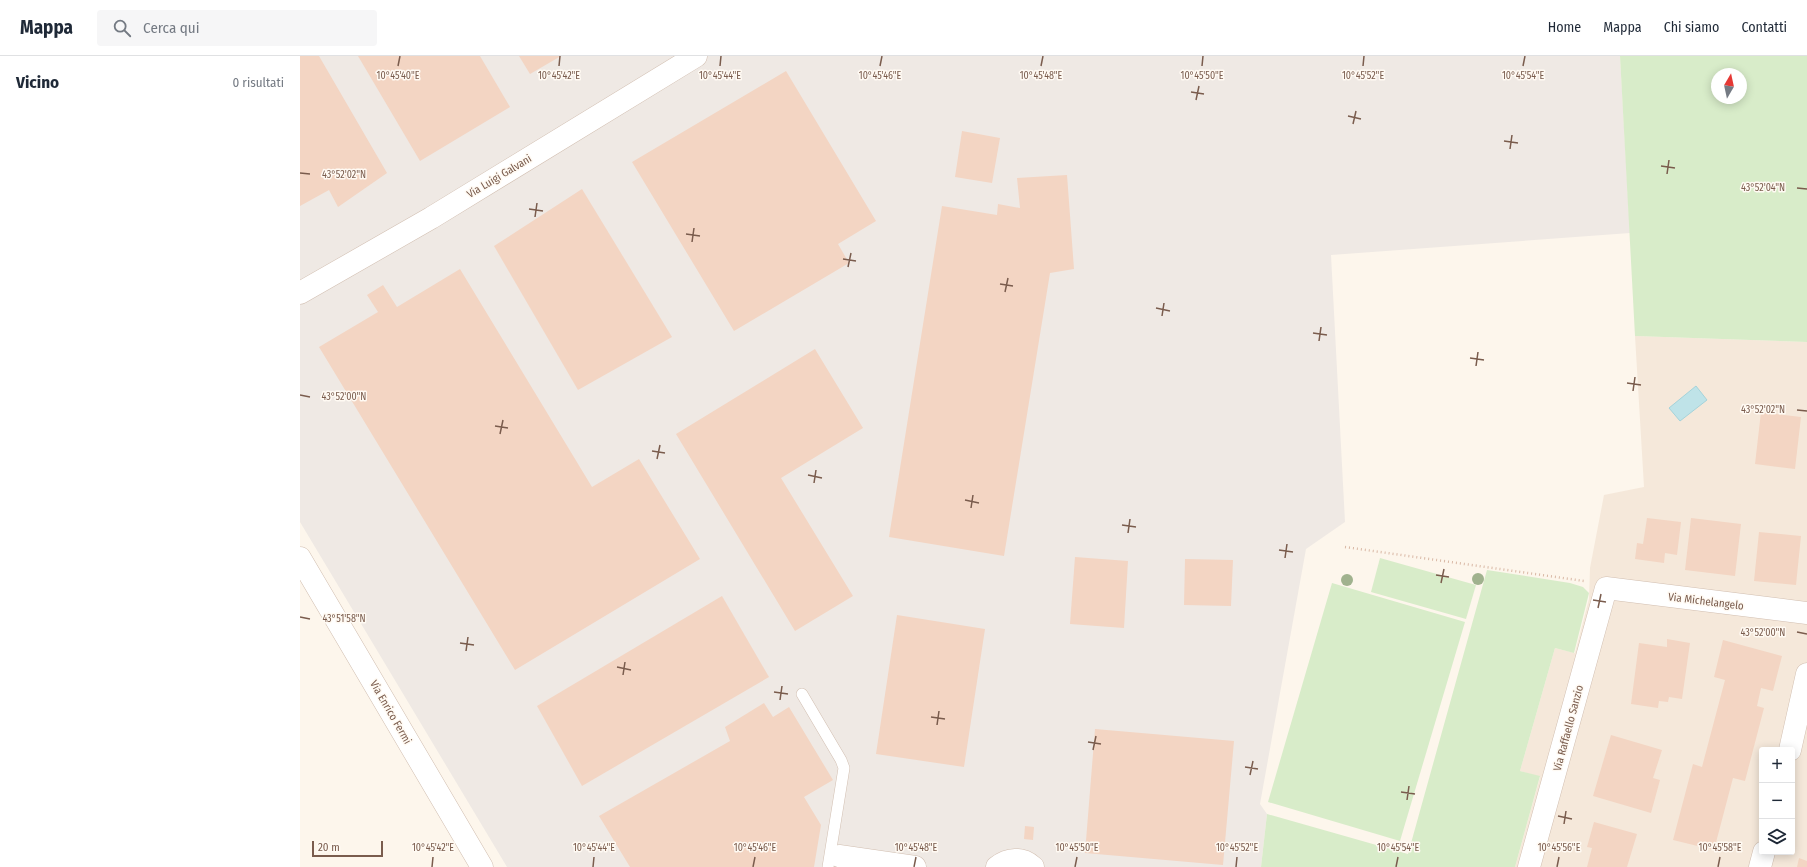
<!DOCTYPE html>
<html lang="it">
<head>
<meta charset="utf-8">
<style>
  :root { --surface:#fff; --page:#f6f6f7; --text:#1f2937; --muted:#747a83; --line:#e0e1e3 }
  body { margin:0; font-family:"Fira Sans Condensed",sans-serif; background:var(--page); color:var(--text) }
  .controls { position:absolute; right:12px; bottom:12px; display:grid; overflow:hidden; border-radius:4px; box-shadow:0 2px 10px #0003 }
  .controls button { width:36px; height:36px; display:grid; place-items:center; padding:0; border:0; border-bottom:1px solid var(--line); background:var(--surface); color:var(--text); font:20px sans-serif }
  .compass { position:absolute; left:1411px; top:12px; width:36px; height:36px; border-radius:50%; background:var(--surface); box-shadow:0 2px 10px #0003; rotate:9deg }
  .scale { position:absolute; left:12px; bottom:10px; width:71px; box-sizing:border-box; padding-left:4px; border:2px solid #7a5c4d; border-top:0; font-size:11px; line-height:14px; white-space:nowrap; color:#7a5c4d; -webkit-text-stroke:3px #fffaf3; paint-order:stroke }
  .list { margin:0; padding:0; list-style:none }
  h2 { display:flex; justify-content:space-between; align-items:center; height:52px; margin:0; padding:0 16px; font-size:17px }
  h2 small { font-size:13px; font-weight:400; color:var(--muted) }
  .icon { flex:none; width:22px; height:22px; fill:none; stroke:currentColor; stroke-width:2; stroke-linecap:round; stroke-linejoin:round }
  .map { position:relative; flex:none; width:1507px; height:811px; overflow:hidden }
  header { display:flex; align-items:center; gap:24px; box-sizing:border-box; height:56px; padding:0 20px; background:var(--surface); border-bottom:1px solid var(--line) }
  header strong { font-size:19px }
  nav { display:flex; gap:22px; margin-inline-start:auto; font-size:14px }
  .search { width:280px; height:36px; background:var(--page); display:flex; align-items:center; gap:10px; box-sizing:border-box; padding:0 14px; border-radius:4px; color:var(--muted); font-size:15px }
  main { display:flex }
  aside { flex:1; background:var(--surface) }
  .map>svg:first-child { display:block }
  .residential { fill:#f5e8da; fill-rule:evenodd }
  .industrial { fill:#efe9e4 }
  .green { fill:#d8ecc9; fill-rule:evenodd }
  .water { fill:#bfe3e8; stroke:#a5d3da }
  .building { fill:#f3d5c3 }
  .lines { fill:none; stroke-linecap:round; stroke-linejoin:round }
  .lane-casing { stroke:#d1beb0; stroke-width:12 }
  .street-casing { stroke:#d1beb0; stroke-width:23 }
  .path { stroke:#d9b8a5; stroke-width:2.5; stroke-dasharray:1 3; stroke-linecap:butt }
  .lane { stroke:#fff; stroke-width:11 }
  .street { stroke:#fff; stroke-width:22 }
  .tree { fill:#a0b28e }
  .ticks { fill:none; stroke:#7a5c4d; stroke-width:1.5 }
  .labels { text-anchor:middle; stroke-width:3; stroke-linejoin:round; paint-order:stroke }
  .street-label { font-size:11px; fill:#7a5c4d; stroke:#fffaf3 }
  .ticks-label { font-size:10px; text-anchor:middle; fill:#7a5c4d; stroke:#fffaf3; stroke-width:3; stroke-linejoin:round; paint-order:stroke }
</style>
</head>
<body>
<header>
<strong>Mappa</strong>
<div class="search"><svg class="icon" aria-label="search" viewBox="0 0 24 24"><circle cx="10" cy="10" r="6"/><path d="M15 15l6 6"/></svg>Cerca qui</div>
<nav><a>Home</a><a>Mappa</a><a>Chi siamo</a><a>Contatti</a></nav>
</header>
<main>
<aside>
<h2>Vicino<small>0 risultati</small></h2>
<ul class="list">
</ul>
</aside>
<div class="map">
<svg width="1507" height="811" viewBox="0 0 1507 811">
  <rect width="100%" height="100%" fill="#fdf6ec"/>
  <!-- residential -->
  <path class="residential" d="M1335 280 1507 286V811H1215L1240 721 1220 715 1255 592 1275 597 1289 543 1290 512 1304 439 1344 431ZM1462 694H1492V796H1462Z"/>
  <!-- industrial -->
  <polygon class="industrial" points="0,0 1320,0 1330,177 1031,199 1045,466 1006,493 960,748 967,758 961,811 207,811 0,466"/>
  <!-- green -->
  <g class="green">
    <path d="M1320 0H1507V286L1335 280ZM1417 18H1441V42H1417Z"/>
    <polygon points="1080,502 1176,529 1166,563 1071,536"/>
    <polygon points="1187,514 1270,527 1283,531 1289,537 1274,597 1255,592 1220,715 1240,720 1215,811 961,811 967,758 1108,798"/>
    <polygon points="1032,527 1165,566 1100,785 968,746"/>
  </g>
  <!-- water -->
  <polygon class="water" points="1396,330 1407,344 1380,365 1369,352"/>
  <!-- building -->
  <g class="building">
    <polygon points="0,0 19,0 87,117 38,151 29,134 0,150"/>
    <polygon points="58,0 180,0 210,51 120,105"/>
    <polygon points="219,0 261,0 230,18"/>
    <polygon points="486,15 576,165 538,188 549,207 434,275 332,106"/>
    <polygon points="662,75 700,82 692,127 655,121"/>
    <polygon points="767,119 774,213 750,217 704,500 589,481 642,150 697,159 698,148 720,152 717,122"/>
    <polygon points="282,133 372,281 278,334 194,190"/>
    <polygon points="160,213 292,431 339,403 400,503 215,614 19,291 78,256 67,239 83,229 97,251"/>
    <polygon points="515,293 563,372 481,422 553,540 495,575 376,378"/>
    <polygon points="1461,356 1501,361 1495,413 1455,408"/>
    <polygon points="1347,462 1381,466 1377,499 1365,497 1364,507 1335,503 1337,487 1343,488"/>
    <polygon points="1391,462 1441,468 1435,520 1385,514"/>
    <polygon points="1459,476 1501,480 1496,529 1454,525"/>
    <polygon points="775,501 828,505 824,572 770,568"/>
    <polygon points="885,503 933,504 931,550 884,549"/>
    <polygon points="422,540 469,621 282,730 237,650"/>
    <polygon points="597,559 685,573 664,711 576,698"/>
    <polygon points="1367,583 1390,587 1382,643 1369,641 1368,646 1359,645 1358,652 1331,648 1339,587 1367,591"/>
    <polygon points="1423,584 1482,600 1473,635 1461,632 1457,650 1464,652 1445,725 1433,722 1414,794 1373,784 1393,708 1402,711 1425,624 1414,621"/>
    <polygon points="464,647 473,661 489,651 533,724 504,741 521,769 514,811 330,811 299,760 430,685 425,671"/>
    <polygon points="795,673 934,685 923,809 785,797"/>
    <polygon points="1311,679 1362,694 1353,722 1360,724 1351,757 1293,740"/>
    <polygon points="1294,766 1337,778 1327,811 1287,811 1292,792 1287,791"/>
    <polygon points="725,770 734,771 733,784 724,783"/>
    <polygon points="1499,802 1507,805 1507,811 1497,811"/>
  </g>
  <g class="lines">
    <defs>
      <polyline id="lane" points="502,638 541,704 544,712 528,811"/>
      <g id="street">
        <polyline points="0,237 131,162 396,0"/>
        <polyline points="0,502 182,811"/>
        <polyline points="1490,694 1507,618"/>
        <polyline points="539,800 615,811"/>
        <path d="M697 811C708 802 722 801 733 811"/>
        <polyline points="1229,811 1306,532 1507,557"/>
        <polyline points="1460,811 1464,796"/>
      </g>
    </defs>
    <!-- lane casing -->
    <use href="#lane" class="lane-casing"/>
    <!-- street casing -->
    <use href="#street" class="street-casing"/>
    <!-- path -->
    <polyline class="path" points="1045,491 1284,525"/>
    <!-- lane -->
    <use href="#lane" class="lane"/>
    <!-- street -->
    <use href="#street" class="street"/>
  </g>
  <!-- trees -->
  <g class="tree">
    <circle cx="1178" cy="523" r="6"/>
    <circle cx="1047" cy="524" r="6"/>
  </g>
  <!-- ticks -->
  <path class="ticks" d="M98 10 100 0M259 10 260 0M420 10 421 0M580 10 582 0M741 10 743 0M902 10 903 0M1063 10 1064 0M1223 10 1225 0M891 36 904 38M896 44 899 30M1048 60 1061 63M1053 68 1056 55M1204 85 1218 87M1210 93 1212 79M1361 110 1375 112M0 117 10 118M1367 118 1369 104M1497 132 1507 133M229 153 243 155M235 161 237 147M386 178 400 180M392 186 394 172M543 203 556 205M548 211 551 197M700 228 713 230M705 236 708 222M856 252 870 255M862 260 864 247M1013 277 1027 279M1019 285 1021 271M1170 302 1184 304M1176 310 1178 296M1327 327 1341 329M1333 335 1335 321M0 339 10 341M1497 354 1507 355M195 370 208 372M200 378 203 364M352 395 365 397M357 403 360 389M508 419 522 422M514 427 516 414M665 444 679 447M671 452 673 439M822 469 836 471M828 477 830 463M979 494 993 496M985 502 987 488M1136 519 1149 521M1141 527 1144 513M1293 544 1306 546M1298 552 1301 538M0 561 10 563M1497 576 1507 578M160 587 174 589M166 595 168 581M317 611 331 614M323 619 325 606M474 636 488 638M480 644 482 630M631 661 645 663M637 669 639 655M788 686 801 688M793 694 796 680M945 711 958 713M950 719 953 705M1101 736 1115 738M1107 744 1109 730M1258 760 1272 763M1264 768 1266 755M132 811 133 801M293 811 294 801M453 811 455 801M614 811 616 801M775 811 777 801M936 811 937 801M1096 811 1098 801M1257 811 1259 801M1418 811 1420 801"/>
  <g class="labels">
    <!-- street labels -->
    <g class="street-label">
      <text transform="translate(199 120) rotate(-31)" y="4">Via Luigi Galvani</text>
      <text transform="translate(1406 545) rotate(7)" y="4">Via Michelangelo</text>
      <text transform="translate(91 656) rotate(60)" y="4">Via Enrico Fermi</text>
      <text transform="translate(1268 672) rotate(-75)" y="4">Via Raffaello Sanzio</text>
    </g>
  </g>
  <g class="ticks-label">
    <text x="259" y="23">10°45'42"E</text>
    <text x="420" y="23">10°45'44"E</text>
    <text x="580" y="23">10°45'46"E</text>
    <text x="741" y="23">10°45'48"E</text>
    <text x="902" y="23">10°45'50"E</text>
    <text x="1063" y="23">10°45'52"E</text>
    <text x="1223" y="23">10°45'54"E</text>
    <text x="98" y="23">10°45'40"E</text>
    <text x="44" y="122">43°52'02"N</text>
    <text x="1463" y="135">43°52'04"N</text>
    <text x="44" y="344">43°52'00"N</text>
    <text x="1463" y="357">43°52'02"N</text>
    <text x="44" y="566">43°51'58"N</text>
    <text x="1463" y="580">43°52'00"N</text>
    <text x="133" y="795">10°45'42"E</text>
    <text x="294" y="795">10°45'44"E</text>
    <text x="455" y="795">10°45'46"E</text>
    <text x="616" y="795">10°45'48"E</text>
    <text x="777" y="795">10°45'50"E</text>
    <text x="937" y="795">10°45'52"E</text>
    <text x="1098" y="795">10°45'54"E</text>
    <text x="1259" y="795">10°45'56"E</text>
    <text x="1420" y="795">10°45'58"E</text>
  </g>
</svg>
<div class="controls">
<button>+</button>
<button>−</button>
<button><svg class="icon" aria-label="layers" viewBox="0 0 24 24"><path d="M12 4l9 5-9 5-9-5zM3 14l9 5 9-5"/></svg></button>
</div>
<svg class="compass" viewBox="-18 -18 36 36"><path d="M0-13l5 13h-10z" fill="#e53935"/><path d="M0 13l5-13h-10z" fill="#747a83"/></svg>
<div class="scale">20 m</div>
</div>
</main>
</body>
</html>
